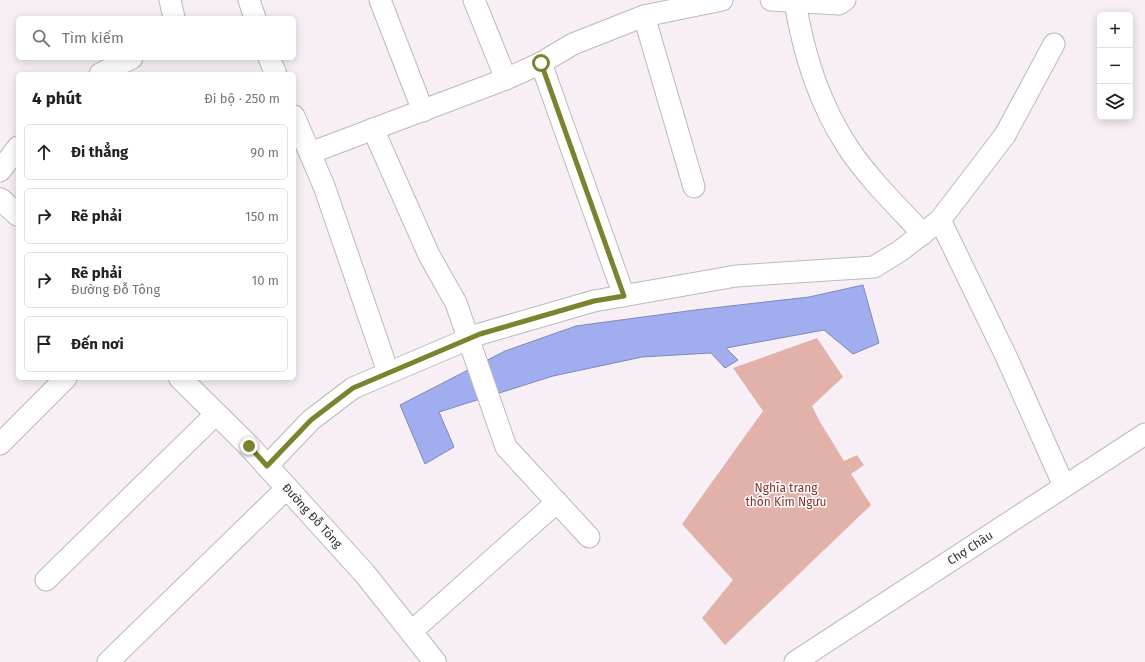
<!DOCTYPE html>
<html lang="vi">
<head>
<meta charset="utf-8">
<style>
  :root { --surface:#fff; --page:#f6f6f6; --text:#202124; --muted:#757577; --line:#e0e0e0 }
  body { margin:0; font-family:"Fira Sans",sans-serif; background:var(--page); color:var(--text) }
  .controls { position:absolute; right:12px; top:12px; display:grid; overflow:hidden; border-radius:6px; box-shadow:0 2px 10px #0003 }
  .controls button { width:36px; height:36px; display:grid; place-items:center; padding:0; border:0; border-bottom:1px solid var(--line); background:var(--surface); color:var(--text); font:20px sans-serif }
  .stop { position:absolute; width:12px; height:12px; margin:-9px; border:3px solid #7c822d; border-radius:50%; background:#fff }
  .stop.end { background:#7c822d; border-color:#fff; box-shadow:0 1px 4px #0008 }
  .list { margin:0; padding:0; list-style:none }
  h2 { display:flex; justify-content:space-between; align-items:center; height:52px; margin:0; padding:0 16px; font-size:17px }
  h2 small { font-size:13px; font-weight:400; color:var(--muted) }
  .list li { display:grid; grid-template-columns:26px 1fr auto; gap:12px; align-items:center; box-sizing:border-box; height:56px; margin:0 8px 8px; padding:0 8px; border:1px solid var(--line); border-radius:6px }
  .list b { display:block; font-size:15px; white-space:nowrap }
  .list p { margin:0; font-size:13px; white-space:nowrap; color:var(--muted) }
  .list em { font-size:13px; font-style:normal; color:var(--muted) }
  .icon { flex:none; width:22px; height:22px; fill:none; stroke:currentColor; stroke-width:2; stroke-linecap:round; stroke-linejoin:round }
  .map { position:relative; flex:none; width:1145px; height:662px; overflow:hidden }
  .search { position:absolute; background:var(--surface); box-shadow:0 2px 10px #0003; left:16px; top:16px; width:280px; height:44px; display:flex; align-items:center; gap:10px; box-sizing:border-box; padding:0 14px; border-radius:6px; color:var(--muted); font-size:15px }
  .panel { position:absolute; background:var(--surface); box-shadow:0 2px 10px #0003; left:16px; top:72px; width:280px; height:308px; border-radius:6px }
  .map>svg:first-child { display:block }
  .green { fill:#e2b1a9 }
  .water { fill:#a0aef0; stroke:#7f88b7 }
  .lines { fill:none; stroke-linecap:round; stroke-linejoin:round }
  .minor-casing { stroke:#beb7bc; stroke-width:23 }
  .major-casing { stroke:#beb7bc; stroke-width:24 }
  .minor { stroke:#fff; stroke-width:21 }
  .major { stroke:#fff; stroke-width:22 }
  .route { stroke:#7c822d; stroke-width:5 }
  .labels { text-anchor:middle; stroke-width:3; stroke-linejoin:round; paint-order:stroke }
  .park-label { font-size:12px; fill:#892d25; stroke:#fff }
  .street-label { font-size:12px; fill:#322f32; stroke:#fff }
</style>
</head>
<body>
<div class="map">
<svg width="1145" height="662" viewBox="0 0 1145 662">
  <rect width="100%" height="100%" fill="#f7eff5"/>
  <!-- green -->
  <polygon class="green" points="817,338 843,377 812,406 820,422 844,461 857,455 864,465 851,474 871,505 725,645 702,618 733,580 682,524 763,411 733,368"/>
  <!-- water -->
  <polygon class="water" points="863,285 879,343 853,354 824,330 726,348 738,360 725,368 711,353 642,357 553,376 439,412 454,447 425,464 400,405 505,351 576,326 695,310 809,297"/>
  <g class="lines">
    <defs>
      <g id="minor">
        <polyline points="170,0 174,18"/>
        <polyline points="249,0 255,18"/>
        <polyline points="380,0 423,111"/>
        <polyline points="474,0 506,79"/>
        <polyline points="771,0 839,4 845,0"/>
        <path d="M795 2C804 55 819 104 849 149 870 180 897 206 923 234"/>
        <polyline points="644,16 694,187"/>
        <polyline points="269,58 276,74"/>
        <polyline points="541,63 624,296"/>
        <polyline points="100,74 132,58"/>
        <polyline points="294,116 324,186 388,372"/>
        <polyline points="373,129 429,255 456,303 506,447 589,537"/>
        <polyline points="310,153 506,79 541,63 573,44 644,16 722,0"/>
        <polyline points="0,171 18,147"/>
        <polyline points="940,220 1006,356 1064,486"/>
        <polyline points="0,444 66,378"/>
        <polyline points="267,466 311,420 353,388 480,334 594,301 736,276 874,267 900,251 940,220 1005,135 1054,44"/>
        <polyline points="46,580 216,414"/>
        <polyline points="411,632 557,502"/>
        <polyline points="108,662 287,488"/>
        <path id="s1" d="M795 662 1145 434"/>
      </g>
      <g id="major">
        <polyline points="0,199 18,215"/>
        <path id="s2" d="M180 378 249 446 365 574 435 662"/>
      </g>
    </defs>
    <!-- minor casing -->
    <use href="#minor" class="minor-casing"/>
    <!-- major casing -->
    <use href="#major" class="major-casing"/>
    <!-- minor -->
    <use href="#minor" class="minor"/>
    <!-- major -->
    <use href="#major" class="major"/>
  </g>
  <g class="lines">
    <!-- route -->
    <polyline class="route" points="249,446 267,466 311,420 353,388 480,334 594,301 624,296 541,63"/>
  </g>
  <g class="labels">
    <!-- park labels -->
    <g class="park-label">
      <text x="786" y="492">Nghĩa trang<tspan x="786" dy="14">thôn Kim Ngưu</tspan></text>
    </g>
    <!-- street labels -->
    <g class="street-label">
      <text dy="4" stroke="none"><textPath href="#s2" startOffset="191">Đường Đỗ Tông</textPath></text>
      <text dy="4" stroke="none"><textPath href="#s1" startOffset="209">Chợ Châu</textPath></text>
    </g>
  </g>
</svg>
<div class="controls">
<button>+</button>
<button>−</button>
<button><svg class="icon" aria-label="layers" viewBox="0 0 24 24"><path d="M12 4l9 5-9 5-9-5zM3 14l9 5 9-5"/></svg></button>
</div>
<div class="stop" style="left:541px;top:63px"></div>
<div class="stop end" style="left:249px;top:446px"></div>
<div class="search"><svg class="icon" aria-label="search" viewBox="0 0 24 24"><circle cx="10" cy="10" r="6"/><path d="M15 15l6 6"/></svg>Tìm kiếm</div>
<section class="panel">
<h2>4 phút<small>Đi bộ · 250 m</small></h2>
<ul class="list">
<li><svg class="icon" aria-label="ahead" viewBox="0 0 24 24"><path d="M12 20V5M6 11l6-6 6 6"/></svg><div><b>Đi thẳng</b></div><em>90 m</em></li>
<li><svg class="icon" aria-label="right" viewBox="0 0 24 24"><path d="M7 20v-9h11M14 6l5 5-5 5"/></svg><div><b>Rẽ phải</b></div><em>150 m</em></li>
<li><svg class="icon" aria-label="right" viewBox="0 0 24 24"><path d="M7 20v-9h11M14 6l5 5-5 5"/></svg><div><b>Rẽ phải</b><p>Đường Đỗ Tông</p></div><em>10 m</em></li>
<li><svg class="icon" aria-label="arrive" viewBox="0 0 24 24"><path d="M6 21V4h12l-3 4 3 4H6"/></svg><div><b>Đến nơi</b></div></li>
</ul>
</section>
</div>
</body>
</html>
